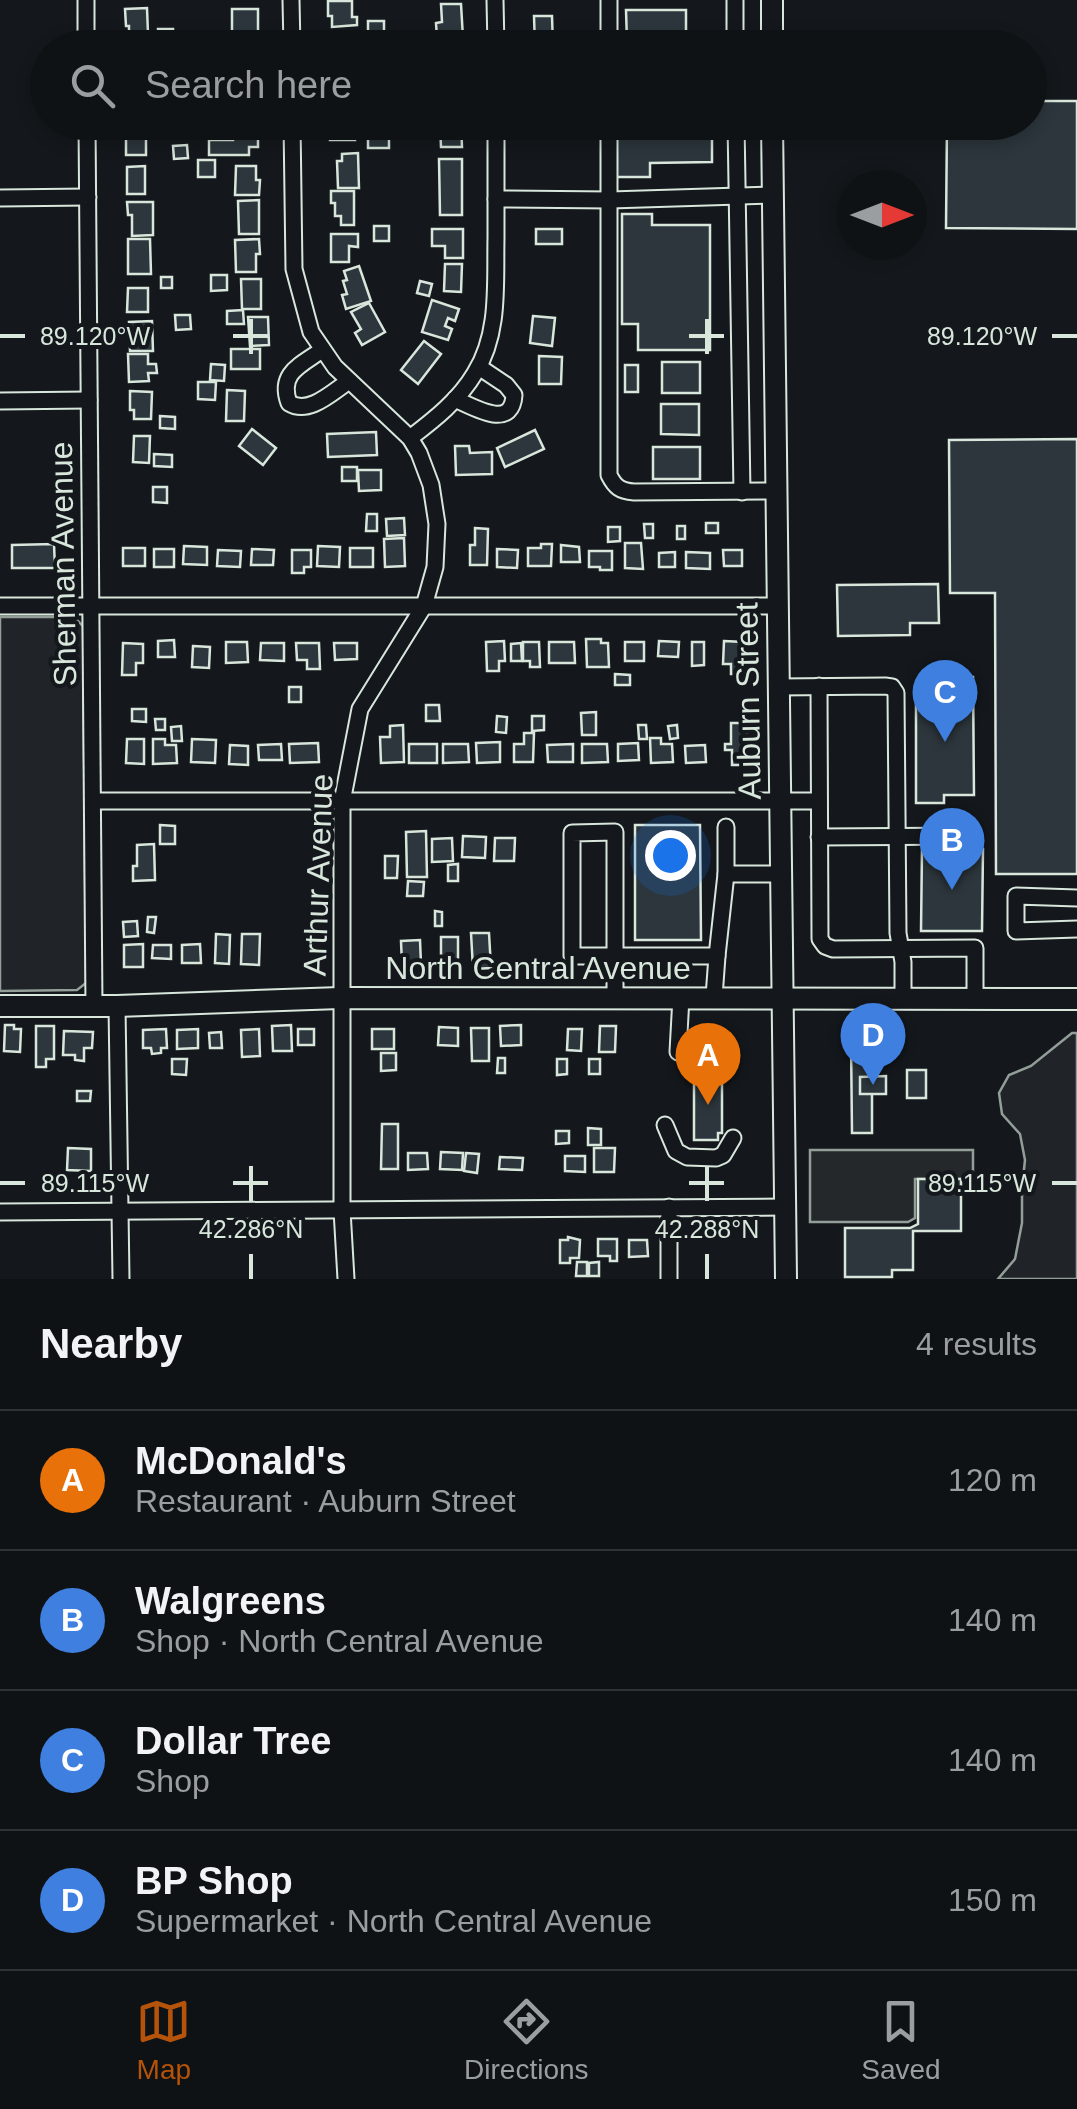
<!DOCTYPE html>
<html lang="en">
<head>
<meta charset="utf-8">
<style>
  :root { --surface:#0f1215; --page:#1d2022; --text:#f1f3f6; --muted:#9b9ea0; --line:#2f3234; --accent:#b45309 }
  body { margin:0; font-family:Arial,sans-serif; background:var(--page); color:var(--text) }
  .compass { position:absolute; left:837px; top:170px; width:90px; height:90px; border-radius:50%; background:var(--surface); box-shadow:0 5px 15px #0003; rotate:90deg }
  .you { position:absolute; left:670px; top:855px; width:35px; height:35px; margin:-25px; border:8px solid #fff; border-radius:50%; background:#1a73e8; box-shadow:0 0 0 15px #1a73e833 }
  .badge { display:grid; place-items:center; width:65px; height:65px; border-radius:50%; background:var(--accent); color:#fff; font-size:32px; font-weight:700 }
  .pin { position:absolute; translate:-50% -82px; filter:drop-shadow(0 2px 5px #0008) }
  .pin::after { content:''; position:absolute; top:52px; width:35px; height:30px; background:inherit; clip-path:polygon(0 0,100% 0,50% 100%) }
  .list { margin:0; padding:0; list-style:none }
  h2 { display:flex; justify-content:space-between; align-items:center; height:130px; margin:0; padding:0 40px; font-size:42px }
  h2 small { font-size:32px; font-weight:400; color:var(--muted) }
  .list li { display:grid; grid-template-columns:65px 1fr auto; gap:30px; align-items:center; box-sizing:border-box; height:140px; padding:0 40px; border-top:2px solid var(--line) }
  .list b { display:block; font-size:38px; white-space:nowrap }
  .list p { margin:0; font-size:32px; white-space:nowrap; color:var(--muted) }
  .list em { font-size:32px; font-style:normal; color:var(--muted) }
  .icon { flex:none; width:55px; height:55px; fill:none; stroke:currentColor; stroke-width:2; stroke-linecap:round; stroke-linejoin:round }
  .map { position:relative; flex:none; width:1077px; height:1279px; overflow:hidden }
  .search { position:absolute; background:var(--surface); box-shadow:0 5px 15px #0003; left:30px; right:30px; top:30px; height:110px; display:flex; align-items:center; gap:25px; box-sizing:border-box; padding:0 35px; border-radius:55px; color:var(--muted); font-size:38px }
  .sheet { height:690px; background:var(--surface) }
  nav { display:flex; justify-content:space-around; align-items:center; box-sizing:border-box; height:140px; border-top:2px solid var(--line); background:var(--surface); font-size:28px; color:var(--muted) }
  nav a { display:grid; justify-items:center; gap:5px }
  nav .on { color:var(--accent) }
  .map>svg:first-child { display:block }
  .green { fill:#202428; stroke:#939e99; stroke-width:2.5 }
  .parking { fill:#24282b; stroke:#939e99; stroke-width:2.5 }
  .building { fill:#2c363c; stroke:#d8e6dc; stroke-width:2.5 }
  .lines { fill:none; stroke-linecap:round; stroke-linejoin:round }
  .minor-casing { stroke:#d8e6dc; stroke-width:19 }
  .major-casing { stroke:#d8e6dc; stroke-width:24 }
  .minor { stroke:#14181c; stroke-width:15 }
  .major { stroke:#14181c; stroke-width:20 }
  .ticks { fill:none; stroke:#d8e6dc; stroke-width:4 }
  .labels { text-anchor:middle; stroke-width:8; stroke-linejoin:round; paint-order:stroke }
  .street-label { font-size:32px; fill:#d8e6dc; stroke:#14181c }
  .ticks-label { font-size:25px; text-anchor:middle; fill:#d8e6dc; stroke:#14181c; stroke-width:8; stroke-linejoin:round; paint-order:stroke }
</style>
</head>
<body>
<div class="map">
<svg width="1077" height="1279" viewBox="0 0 1077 1279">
  <rect width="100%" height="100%" fill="#14181c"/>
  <!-- green -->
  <g class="green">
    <polygon points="0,617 74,617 83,626 86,983 77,990 0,991"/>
    <polygon points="1072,1033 1077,1033 1077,1279 998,1279 1015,1259 1022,1223 1022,1188 1025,1160 1020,1134 1002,1114 999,1093 1009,1075 1031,1066"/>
  </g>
  <!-- parking -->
  <polygon class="parking" points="810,1150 973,1150 973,1179 915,1179 915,1218 908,1222 810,1222"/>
  <!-- building -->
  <g class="building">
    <polygon points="328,1 352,1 352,17 357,17 357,25 332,27 332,16 328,16"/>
    <polygon points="441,4 461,4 463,38 437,39 436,23 442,22"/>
    <polygon points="147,8 148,34 129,35 129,26 126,26 125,9"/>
    <polygon points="232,9 258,9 258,42 240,43 240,32 232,32"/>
    <polygon points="626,10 686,10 686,41 627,42"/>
    <polygon points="534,16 552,16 553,47 535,47"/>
    <polygon points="368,21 384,21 384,34 368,35"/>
    <rect x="158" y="29" width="15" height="13"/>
    <polygon points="356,40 356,48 337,48 337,41"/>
    <polygon points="1030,101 1077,101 1077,229 946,228 947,122 1030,122"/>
    <rect x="330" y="122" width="25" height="18"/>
    <polygon points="440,122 461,122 462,147 441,147"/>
    <rect x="641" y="122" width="45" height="12"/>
    <rect x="126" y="125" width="20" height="30"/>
    <polygon points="233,131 258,131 258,147 249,147 249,155 209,155 209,140 233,140"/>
    <polygon points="368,131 383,131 383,136 389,136 389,148 368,148"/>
    <polygon points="712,137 712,162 650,163 650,177 614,177 614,138"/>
    <polygon points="187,145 188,158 174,159 173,146"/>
    <polygon points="358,153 359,188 338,188 337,161 342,161 342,154"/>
    <polygon points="439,159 462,159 462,215 440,215"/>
    <rect x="198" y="160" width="17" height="17"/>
    <polygon points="145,166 145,194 127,194 127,167"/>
    <polygon points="236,166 256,166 256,180 260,180 259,195 235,195"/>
    <polygon points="331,191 354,191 354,225 341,225 341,216 335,216 335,203 331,203"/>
    <polygon points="259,200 259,234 239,234 238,201"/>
    <polygon points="127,202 153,202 153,235 132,236 132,215 128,215"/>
    <polygon points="622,214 652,214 652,225 710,225 710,350 638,350 638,324 622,324"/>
    <rect x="374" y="226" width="15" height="15"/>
    <polygon points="432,229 463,229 463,258 445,258 445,246 432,246"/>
    <rect x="536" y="229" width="26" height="15"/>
    <polygon points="331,234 358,234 358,247 349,246 349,262 331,262"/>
    <polygon points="128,239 150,239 151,274 128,274"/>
    <polygon points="259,239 260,254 256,254 256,272 236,272 235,240"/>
    <polygon points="445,264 462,264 461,292 444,291"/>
    <polygon points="359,266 371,301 346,309 342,295 347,294 343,281 347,280 344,271"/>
    <polygon points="211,275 227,275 227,290 211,291"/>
    <rect x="161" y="277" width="11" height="11"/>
    <polygon points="241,279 261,279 261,309 242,309"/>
    <polygon points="420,281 432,284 429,296 417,293"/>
    <polygon points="128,288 148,288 148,312 127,312"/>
    <polygon points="432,300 459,309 455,321 448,318 445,326 452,329 448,340 422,332"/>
    <polygon points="369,303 385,332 362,345 355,333 361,329 351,312"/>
    <polygon points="243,310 244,324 227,324 227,311"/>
    <polygon points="175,315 190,315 191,329 176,330"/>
    <polygon points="533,316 555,318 552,346 530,343"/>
    <polygon points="248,317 268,317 269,345 250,346"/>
    <polygon points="152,321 153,351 130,351 129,322"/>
    <polygon points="424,341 441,354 418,384 401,370"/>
    <rect x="231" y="349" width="29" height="20"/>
    <polygon points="128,354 148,354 148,364 156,364 157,373 148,373 149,381 129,382"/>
    <polygon points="539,356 562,357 561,384 539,384"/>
    <rect x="662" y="362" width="38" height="31"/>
    <polygon points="211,364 225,365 224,381 210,380"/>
    <rect x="625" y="365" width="13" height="27"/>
    <polygon points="198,382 216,382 215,400 198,399"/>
    <polygon points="227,390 245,391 244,421 226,421"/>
    <polygon points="130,391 152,392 151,419 134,419 134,410 130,410"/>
    <polygon points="661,404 699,404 699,435 661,434"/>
    <polygon points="160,416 175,417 175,429 160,428"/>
    <polygon points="252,429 276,448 263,465 239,446"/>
    <polygon points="535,430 544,449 505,467 497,448"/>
    <polygon points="376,432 377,455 328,457 327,434"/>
    <polygon points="134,436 150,436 149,463 133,462"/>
    <polygon points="1077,439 1077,874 996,874 995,593 950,593 949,440"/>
    <polygon points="455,446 469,446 470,453 492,452 492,474 456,475"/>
    <rect x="653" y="447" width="47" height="32"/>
    <polygon points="154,454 172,455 172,467 154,466"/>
    <rect x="342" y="467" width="15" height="14"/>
    <polygon points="358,470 381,470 381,490 359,491"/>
    <polygon points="153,487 167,487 167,503 153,502"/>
    <polygon points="367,514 377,514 377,531 366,531"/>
    <polygon points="404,518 405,535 387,536 386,519"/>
    <rect x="706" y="523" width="12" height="10"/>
    <polygon points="644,524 653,524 653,538 645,538"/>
    <rect x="677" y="526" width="8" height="13"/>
    <polygon points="608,527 620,527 620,541 608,542"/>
    <polygon points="475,528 488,529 487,565 470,565 470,545 475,545"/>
    <polygon points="404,538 405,566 385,567 384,539"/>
    <polygon points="625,543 641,543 643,569 625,568"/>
    <polygon points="54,544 55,568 12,568 12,545"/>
    <polygon points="541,544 552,544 551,566 528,566 528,548 541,548"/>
    <polygon points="561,545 579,547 580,562 561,562"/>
    <polygon points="184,546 207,547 207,565 183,564"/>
    <polygon points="318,546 340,547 339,567 317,566"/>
    <rect x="123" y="548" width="22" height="18"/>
    <rect x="350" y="548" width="23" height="19"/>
    <rect x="154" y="549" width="20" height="18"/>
    <polygon points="252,549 274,550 273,565 251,565"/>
    <polygon points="497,549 518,550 517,568 497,567"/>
    <polygon points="218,550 241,551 240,567 217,566"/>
    <polygon points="292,550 311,550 311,567 304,567 304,573 292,573"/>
    <polygon points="723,550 742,550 742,566 724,566"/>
    <polygon points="589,551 612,551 612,570 600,570 600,567 589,567"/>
    <polygon points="675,552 675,567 659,567 659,553"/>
    <polygon points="686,552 710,553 710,569 686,568"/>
    <polygon points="938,584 939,623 910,623 910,635 838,636 837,585"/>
    <polygon points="586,639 601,639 601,643 608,643 609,667 587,667"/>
    <polygon points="174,640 175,657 158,657 158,641"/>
    <polygon points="504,641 505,661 499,661 499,671 487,671 486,642"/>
    <polygon points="659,641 679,642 678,657 658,656"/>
    <polygon points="724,641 743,642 743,663 749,663 749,674 731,674 731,664 723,664"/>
    <polygon points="226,642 247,642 248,662 226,663"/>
    <polygon points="523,642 539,642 540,667 530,667 530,661 523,661"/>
    <polygon points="549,642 574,642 575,663 549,663"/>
    <rect x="625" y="642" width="19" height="19"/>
    <polygon points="692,642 704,642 704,665 692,666"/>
    <polygon points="123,643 143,644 143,663 136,663 136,675 122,675"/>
    <polygon points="261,643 284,643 284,661 260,660"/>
    <polygon points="296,643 319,643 320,669 307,669 307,660 297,660"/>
    <polygon points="334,643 357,643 357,659 335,660"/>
    <polygon points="521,643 522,661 511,661 511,644"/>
    <polygon points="193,646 210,647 209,668 192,667"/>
    <polygon points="615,674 630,675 630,685 615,685"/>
    <polygon points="961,677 973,677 974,795 944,795 944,803 916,803 916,689 961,688"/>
    <rect x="289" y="687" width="12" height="15"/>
    <polygon points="426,705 439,705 440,721 426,721"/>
    <polygon points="132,709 146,709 146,722 132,721"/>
    <polygon points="596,712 596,735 582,735 581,713"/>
    <polygon points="497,716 507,717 506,733 496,732"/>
    <polygon points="532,716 544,716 544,730 532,731"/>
    <polygon points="155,719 165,719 165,730 156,730"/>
    <polygon points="731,723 747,723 747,765 732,765 732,750 725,750 725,744 731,744"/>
    <polygon points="403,725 404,762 381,763 380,737 390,737 390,726"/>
    <polygon points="638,725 646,725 647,739 639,739"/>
    <polygon points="677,725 678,738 670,739 668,726"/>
    <polygon points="181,726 182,741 172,741 171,727"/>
    <polygon points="524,733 534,733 533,762 514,762 514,744 524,744"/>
    <polygon points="650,738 661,738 661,744 672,744 673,762 651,763"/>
    <polygon points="127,739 144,739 144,764 126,763"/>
    <polygon points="153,739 165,739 165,745 176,745 177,763 153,764"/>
    <polygon points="192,739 216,740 215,763 191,762"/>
    <polygon points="500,742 500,762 477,763 476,743"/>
    <polygon points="318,743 319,762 290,763 289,744"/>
    <polygon points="638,743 639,760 618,761 618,744"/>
    <polygon points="281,744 282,760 259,760 258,745"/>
    <rect x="409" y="744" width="28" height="19"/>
    <polygon points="443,744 468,744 469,762 443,763"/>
    <polygon points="573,744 573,762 548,762 547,745"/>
    <polygon points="582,744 607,744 608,762 582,763"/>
    <polygon points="230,745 248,746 248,765 229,764"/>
    <polygon points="705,745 706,762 686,763 685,746"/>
    <polygon points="160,825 175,826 175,844 160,844"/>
    <polygon points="635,825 700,825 701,940 635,940"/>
    <polygon points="426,831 427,877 407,877 406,832"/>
    <polygon points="463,836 486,837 485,858 462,857"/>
    <polygon points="452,838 453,861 432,862 432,839"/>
    <polygon points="495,838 515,838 514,861 494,861"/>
    <polygon points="154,844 155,880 133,881 133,866 137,866 137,845"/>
    <polygon points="922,849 983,849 982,931 921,931"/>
    <polygon points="385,856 398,856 397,878 385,878"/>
    <polygon points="458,864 458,881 448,881 448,865"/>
    <polygon points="408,881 424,882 423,896 407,896"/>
    <polygon points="435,911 442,912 442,926 435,926"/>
    <polygon points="148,917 156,917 154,933 147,932"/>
    <polygon points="137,921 138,936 124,937 123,922"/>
    <polygon points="471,933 489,933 491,968 473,969"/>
    <polygon points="216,934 230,935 229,964 215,963"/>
    <polygon points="242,934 260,934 259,965 241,964"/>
    <polygon points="441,937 458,937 458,970 441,969"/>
    <polygon points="420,940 421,964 402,965 401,941"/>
    <polygon points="143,944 143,967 124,967 124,945"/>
    <polygon points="200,944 201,963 182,963 182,945"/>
    <polygon points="153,945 171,945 171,959 152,958"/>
    <polygon points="5,1025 14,1025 14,1029 21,1029 20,1052 4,1051"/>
    <polygon points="291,1025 292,1051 273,1051 272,1026"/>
    <polygon points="521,1025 521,1045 501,1046 500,1026"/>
    <polygon points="36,1026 54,1026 54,1059 46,1059 46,1067 36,1067"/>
    <polygon points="600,1026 616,1026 615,1052 599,1052"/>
    <polygon points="439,1027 458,1028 458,1046 438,1045"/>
    <polygon points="471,1028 489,1028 489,1061 472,1061"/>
    <polygon points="166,1029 167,1048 161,1048 161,1053 152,1054 151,1048 143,1048 143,1030"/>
    <polygon points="198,1029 198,1048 177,1049 177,1030"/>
    <polygon points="259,1029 260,1056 242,1057 241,1030"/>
    <rect x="298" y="1029" width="16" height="16"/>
    <rect x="372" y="1029" width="22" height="20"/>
    <polygon points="568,1029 582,1029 581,1051 567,1050"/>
    <polygon points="64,1031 93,1032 92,1048 84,1048 84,1061 75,1060 75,1055 63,1055"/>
    <polygon points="221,1032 222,1048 210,1048 209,1033"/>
    <polygon points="851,1039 872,1039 872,1133 852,1133"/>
    <polygon points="381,1053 396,1053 396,1070 381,1071"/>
    <polygon points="498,1058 505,1058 505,1073 497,1073"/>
    <polygon points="172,1059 187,1059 186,1075 172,1074"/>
    <polygon points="557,1059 567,1059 567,1074 557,1075"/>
    <rect x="589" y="1059" width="11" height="15"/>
    <polygon points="694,1068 718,1068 718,1077 722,1077 722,1133 718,1133 718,1140 694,1140"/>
    <rect x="907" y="1070" width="19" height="28"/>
    <polygon points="886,1076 886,1094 860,1094 860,1077"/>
    <polygon points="77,1091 91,1091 90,1101 77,1101"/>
    <polygon points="382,1124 398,1124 398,1169 381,1169"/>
    <polygon points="588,1128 601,1129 601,1145 588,1145"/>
    <polygon points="556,1131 569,1131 569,1143 556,1144"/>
    <polygon points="68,1148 91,1149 91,1171 67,1170"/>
    <polygon points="594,1148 615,1148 614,1172 594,1172"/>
    <polygon points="441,1152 463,1153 462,1170 440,1169"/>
    <polygon points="408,1153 427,1153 428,1169 408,1170"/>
    <polygon points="466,1153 479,1154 477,1173 464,1171"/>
    <polygon points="565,1156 585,1156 585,1172 565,1171"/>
    <polygon points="500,1157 523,1158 522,1170 499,1169"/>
    <polygon points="918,1179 961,1179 961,1231 913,1231 913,1270 892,1270 892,1277 845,1277 845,1228 910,1228 918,1224"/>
    <polygon points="568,1237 580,1240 579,1258 570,1258 570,1263 560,1263 560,1240 568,1240"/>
    <polygon points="598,1239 617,1239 617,1261 610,1261 610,1256 598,1256"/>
    <polygon points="629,1240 647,1240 648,1256 629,1257"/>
    <polygon points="577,1262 587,1262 587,1276 576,1276"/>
    <polygon points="599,1262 599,1276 589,1276 589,1263"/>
  </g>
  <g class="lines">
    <defs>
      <g id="minor">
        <polyline points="86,0 86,48"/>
        <polyline points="291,0 292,48"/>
        <polyline points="495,0 496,48"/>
        <polyline points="609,0 609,48"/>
        <polyline points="735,0 735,48"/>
        <polyline points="87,122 94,1006"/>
        <polyline points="292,122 294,269 311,332 335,367 410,438 419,453 431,485 437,524 435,567 424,606 360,709 342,802 342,1210 346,1279"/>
        <path d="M609 122V475C615 487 620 491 634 492L776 491"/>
        <polyline points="736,122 742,492"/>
        <polyline points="0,198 88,197"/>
        <polyline points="496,199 610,200 772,195"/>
        <path d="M322 350C301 365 278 373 289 403 309 415 331 393 349 381"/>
        <path d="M455 399C474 407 512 431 514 395L506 385 479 367"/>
        <polyline points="0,401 89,400"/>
        <path d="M410 438C435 419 459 400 475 373 500 333 495 284 496 238 496 200 496 161 496 122"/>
        <polyline points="0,606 777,606"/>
        <polyline points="819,686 820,939 825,946 833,949 975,948 975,999"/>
        <polyline points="778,687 885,686 892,687 896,693 898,933 903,962 903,999"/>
        <polyline points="94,801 819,801"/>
        <polyline points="726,827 726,874 781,874"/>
        <polygon points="615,832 615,956 572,956 572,833"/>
        <polyline points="819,837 973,836"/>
        <polyline points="1077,898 1016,896 1016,931 1077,929"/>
        <polyline points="615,997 615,956 717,956 726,874"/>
        <polyline points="714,997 717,956"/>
        <polyline points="117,1006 121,1279"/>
        <polyline points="678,1052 681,997"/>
        <polyline points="665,1125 676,1151 687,1157 716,1158 723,1155 733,1138"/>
        <polyline points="669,1207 669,1279"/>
        <polyline points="0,1212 786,1207"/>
      </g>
      <g id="major">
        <polyline points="772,0 772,48"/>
        <polyline points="772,122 786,1279"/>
        <polyline points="0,1006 117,1006 340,998 1077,999"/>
      </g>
    </defs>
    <!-- minor casing -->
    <use href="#minor" class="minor-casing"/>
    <!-- major casing -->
    <use href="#major" class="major-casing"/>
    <!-- minor -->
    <use href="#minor" class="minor"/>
    <!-- major -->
    <use href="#major" class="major"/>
  </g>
  <!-- ticks -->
  <path class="ticks" d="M251 319V354M707 319V354M0 336H25M233 336H268M689 336H724M1052 336H1077M251 1166V1201M707 1166V1201M0 1183H25M233 1183H268M689 1183H724M1052 1183H1077M251 1254V1279M707 1254V1279"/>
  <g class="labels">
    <!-- street labels -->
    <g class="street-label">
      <text transform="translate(63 564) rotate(-91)" y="11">Sherman Avenue</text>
      <text transform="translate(748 701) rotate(-91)" y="11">Auburn Street</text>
      <text transform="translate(318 875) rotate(-88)" y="11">Arthur Avenue</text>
      <text x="538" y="979">North Central Avenue</text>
    </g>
  </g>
  <g class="ticks-label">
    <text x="982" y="345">89.120°W</text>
    <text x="95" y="345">89.120°W</text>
    <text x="982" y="1192">89.115°W</text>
    <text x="95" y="1192">89.115°W</text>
    <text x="251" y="1238">42.286°N</text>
    <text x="707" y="1238">42.288°N</text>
  </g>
</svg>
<svg class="compass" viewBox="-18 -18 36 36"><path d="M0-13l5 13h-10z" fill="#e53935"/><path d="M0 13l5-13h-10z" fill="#9b9ea0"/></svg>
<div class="you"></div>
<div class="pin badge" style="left:708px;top:1105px;background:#e8710a">A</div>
<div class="pin badge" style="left:952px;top:890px;background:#3f7fe0">B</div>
<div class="pin badge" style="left:945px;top:742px;background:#3f7fe0">C</div>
<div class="pin badge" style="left:873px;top:1085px;background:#3f7fe0">D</div>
<div class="search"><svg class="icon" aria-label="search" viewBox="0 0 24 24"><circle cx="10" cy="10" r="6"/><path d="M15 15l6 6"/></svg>Search here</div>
</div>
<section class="sheet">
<h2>Nearby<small>4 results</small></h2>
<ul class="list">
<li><span class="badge" style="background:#e8710a">A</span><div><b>McDonald's</b><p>Restaurant · Auburn Street</p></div><em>120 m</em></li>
<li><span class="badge" style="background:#3f7fe0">B</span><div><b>Walgreens</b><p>Shop · North Central Avenue</p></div><em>140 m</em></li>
<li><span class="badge" style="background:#3f7fe0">C</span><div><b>Dollar Tree</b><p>Shop</p></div><em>140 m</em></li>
<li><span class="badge" style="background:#3f7fe0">D</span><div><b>BP Shop</b><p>Supermarket · North Central Avenue</p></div><em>150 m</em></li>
</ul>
</section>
<nav>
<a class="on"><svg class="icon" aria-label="map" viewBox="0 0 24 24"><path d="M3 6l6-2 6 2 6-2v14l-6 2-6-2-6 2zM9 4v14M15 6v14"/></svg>Map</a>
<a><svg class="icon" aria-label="directions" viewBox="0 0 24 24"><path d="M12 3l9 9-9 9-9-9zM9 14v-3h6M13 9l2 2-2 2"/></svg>Directions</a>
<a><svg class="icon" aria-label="saved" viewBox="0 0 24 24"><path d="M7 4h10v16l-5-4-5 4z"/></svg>Saved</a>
</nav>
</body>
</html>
